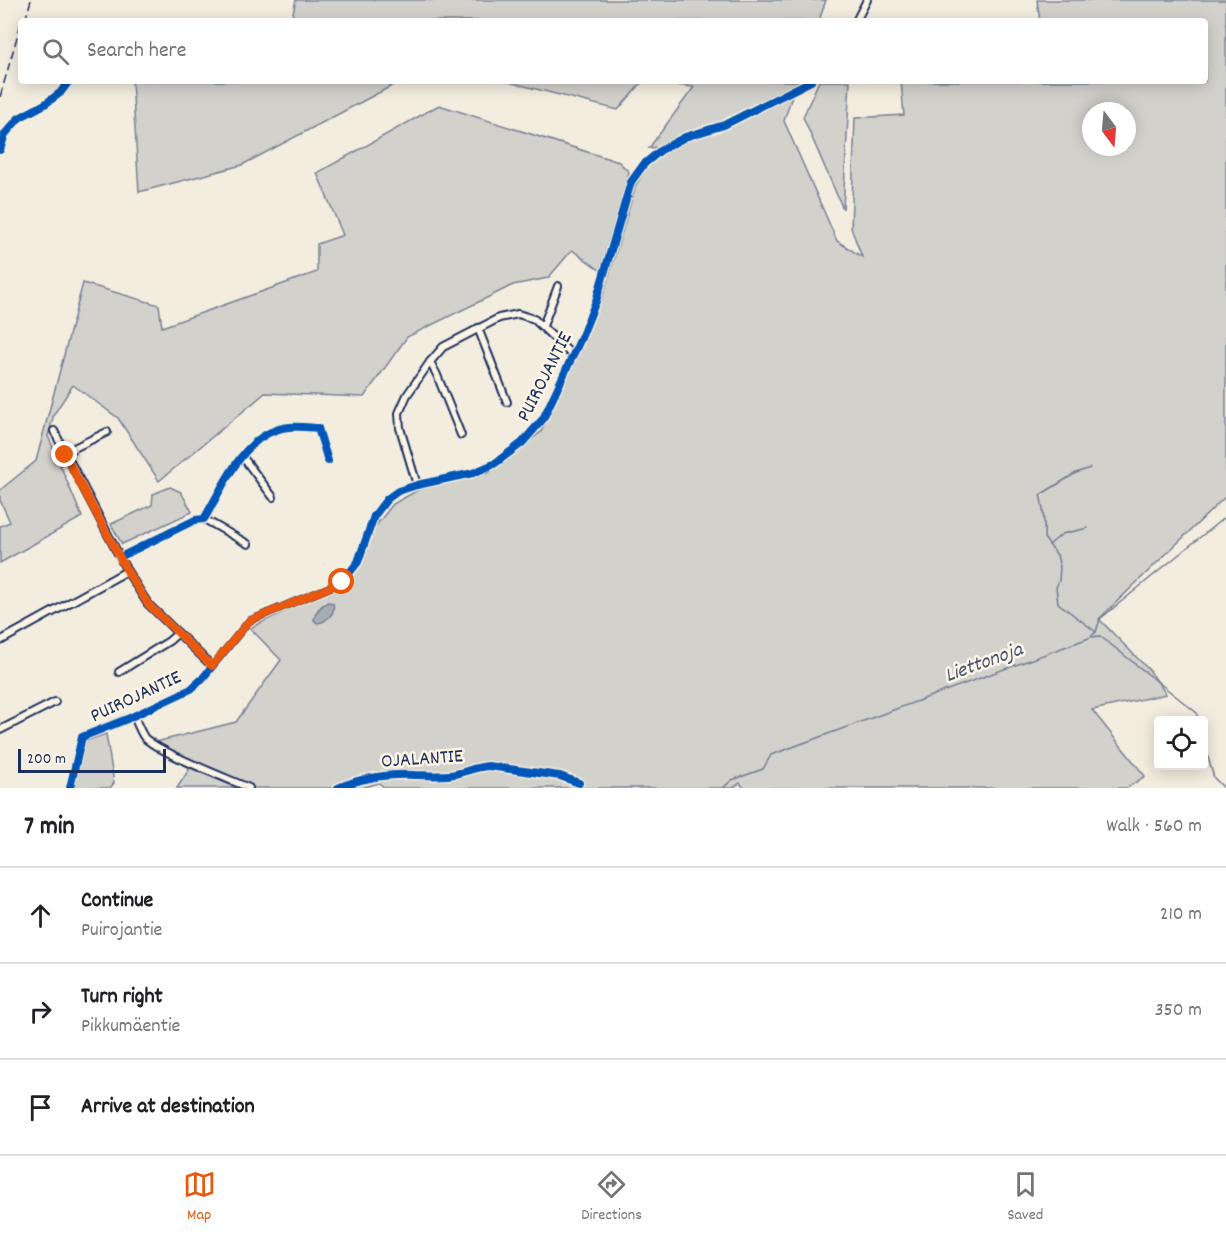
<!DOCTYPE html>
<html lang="en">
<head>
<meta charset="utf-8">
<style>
  :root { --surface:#fff; --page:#f2f2f2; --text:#202124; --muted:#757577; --line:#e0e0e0; --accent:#ea580c }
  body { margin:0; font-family:Dekko,sans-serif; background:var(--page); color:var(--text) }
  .controls { position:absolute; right:18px; bottom:18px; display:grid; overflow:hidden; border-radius:6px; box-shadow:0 3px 15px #0003 }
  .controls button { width:54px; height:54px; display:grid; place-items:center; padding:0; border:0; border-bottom:2px solid var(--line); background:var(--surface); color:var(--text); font:30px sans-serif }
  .compass { position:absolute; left:1082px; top:102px; width:54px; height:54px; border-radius:50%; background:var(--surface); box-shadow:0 3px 15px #0003; rotate:164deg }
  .scale { position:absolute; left:18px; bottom:15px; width:148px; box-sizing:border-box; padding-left:6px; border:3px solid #1b2f5e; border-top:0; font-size:16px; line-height:21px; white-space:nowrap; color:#1b2f5e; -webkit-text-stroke:4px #fcf5e5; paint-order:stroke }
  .stop { position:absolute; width:18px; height:18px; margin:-14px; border:4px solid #ea580c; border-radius:50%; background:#fff }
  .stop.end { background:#ea580c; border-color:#fff; box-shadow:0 2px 6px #0008 }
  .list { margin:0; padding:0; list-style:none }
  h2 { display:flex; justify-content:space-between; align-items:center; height:78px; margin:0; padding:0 24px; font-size:26px }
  h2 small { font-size:20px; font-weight:400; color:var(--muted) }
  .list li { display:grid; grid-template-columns:39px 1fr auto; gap:18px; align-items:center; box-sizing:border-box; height:96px; padding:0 24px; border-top:2px solid var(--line) }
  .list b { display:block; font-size:22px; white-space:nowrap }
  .list p { margin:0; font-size:20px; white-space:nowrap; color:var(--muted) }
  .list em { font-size:20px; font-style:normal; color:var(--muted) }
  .icon { flex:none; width:33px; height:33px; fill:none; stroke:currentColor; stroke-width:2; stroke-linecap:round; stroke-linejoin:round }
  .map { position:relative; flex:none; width:1226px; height:788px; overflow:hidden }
  .search { position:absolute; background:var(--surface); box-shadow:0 3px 15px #0003; left:18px; right:18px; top:18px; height:66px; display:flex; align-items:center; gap:15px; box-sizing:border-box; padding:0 21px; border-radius:6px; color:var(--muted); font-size:22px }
  .sheet { height:366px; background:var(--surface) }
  nav { display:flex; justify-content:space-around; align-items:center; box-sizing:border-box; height:84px; border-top:2px solid var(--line); background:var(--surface); font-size:16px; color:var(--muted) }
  nav a { display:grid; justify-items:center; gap:3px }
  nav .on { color:var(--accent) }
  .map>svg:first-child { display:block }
  .green { fill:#d3d1cc; stroke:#778095; stroke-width:1.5; fill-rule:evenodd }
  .water { fill:#a9acb3; stroke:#707a91; stroke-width:1.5 }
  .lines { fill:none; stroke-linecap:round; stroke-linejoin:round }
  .stream { stroke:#707a91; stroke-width:1.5 }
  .street-casing { stroke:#1b2f5e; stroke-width:10 }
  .street { stroke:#fcf5e5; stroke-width:6 }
  .rail { stroke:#1b2f5e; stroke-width:1.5; stroke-dasharray:9 4.5; stroke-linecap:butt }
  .cycleway-casing { stroke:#fcf5e5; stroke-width:11 }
  .cycleway { stroke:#0057b8; stroke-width:8 }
  .route { stroke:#ea580c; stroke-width:8 }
  .labels { text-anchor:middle; stroke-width:5; stroke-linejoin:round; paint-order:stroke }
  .street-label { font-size:20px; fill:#1b2f5e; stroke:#fcf5e5 }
  .water-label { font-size:21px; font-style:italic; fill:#465478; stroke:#fcf5e5 }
</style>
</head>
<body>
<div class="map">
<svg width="1226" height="788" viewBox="0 0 1226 788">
  <rect width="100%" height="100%" fill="#f3ede0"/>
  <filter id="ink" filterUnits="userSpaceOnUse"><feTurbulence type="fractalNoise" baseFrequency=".0167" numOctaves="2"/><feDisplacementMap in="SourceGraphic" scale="12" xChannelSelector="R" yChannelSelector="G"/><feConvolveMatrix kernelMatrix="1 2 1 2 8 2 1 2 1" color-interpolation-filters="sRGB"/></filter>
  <g filter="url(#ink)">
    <!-- green -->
    <g class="green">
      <polygon points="296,0 826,0 819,21 291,21"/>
      <path d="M1037 0H1226V496L1099 619 1150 671 1166 694 1092 710 1145 776 1127 788H744L740 783 733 788H385L379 783 362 788H177L194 762 156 742 236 722 281 660 250 628 351 580 375 527 393 504 418 490 488 473 541 432 602 299 636 185 647 167 663 154 687 141 724 129 792 96 784 121 837 241 862 257 851 228 855 118 904 115 901 81H1205V21H1040ZM1091 111H1127V147H1091Z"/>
      <polygon points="132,81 401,81 242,165 139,192"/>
      <polygon points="505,81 800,81 722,122 682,134 658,147 649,148 694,87 643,81 618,110"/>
      <polygon points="819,81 850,81 843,209 803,117"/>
      <polygon points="439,105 619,162 629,172 600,270 572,250 548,278 513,285 407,337 364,397 265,393 159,481 118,418 73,385 54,414 48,436 82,517 0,563 0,526 10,522 0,500 0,490 36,461 83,283 159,305 162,327 317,272 317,244 343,235 317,173"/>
      <polygon points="170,487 181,492 192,512 122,544 111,524 152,505 153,494"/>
      <polygon points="106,734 114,783 110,788 75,788 86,741"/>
    </g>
    <!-- water -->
    <path class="water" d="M328 602 333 603C336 613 327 622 317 623L314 620C315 611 320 606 328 602Z"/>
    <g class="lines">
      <!-- stream -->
      <g class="stream">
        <path d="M1090 468 1076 473 1040 495C1043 504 1045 529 1044 538L1057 555 1060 567 1059 581 1056 587 1058 603 1096 632"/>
        <polyline points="1049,545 1062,534 1088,528"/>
        <polyline points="1092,637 1100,636 1197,713 1197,720"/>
        <polyline points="1204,743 1214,778 1224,788"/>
        <polyline points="723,788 732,780 763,769 771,755 1089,638 1096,632 1100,619 1226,516"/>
      </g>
      <defs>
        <g id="street">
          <polyline points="856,21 867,0"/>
          <polyline points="543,326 558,286"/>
          <polyline points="478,328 507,402"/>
          <polyline points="430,362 437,375 461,435"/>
          <polyline points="54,431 127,571 148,604 212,666"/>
          <polyline points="65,455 72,449 107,432"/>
          <polyline points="242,456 273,497"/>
          <polyline points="417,485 400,428 399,413 407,395 430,362 443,347 499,318 518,314 534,319 573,356"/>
          <polyline points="204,519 248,544"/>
          <path d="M120 557 195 520 204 519C222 489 241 441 276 430 289 425 304 427 318 428L328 461"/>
          <polyline points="0,641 127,571"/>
          <polyline points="119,672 169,641 178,633"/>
          <path d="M134 716C137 723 140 731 144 737 155 751 229 779 249 788"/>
          <polyline points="0,730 55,702"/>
          <polyline points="70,788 82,737 127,719 191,689 202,679 249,621 342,582 358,562 374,516 387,499 398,491 417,485 473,473 494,464 522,443 543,419 581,338 596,301 631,182 644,164 661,150 685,137 724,125 811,81"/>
          <path d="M338 788C363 777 389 774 415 775 426 775 437 776 448 775 462 774 474 767 488 766L560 776 579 783"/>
        </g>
      </defs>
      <!-- street casing -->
      <use href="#street" class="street-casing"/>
      <!-- street -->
      <use href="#street" class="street"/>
      <!-- rail -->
      <g class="rail">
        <polyline points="25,21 31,0"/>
        <polyline points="0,97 21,23"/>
      </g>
      <defs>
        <g id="cycleway">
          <polyline points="0,150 5,134 19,118 45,104 60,93 69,81"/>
          <path d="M120 557 195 520 204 519C222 489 241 441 276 430 289 425 304 427 318 428L328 461"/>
          <polyline points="70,788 82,737 127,719 191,689 202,679 249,621 342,582 358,562 374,516 387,499 398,491 417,485 473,473 494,464 522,443 543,419 581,338 596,301 631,182 644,164 661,150 685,137 724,125 811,81"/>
          <path d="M338 788C363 777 389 774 415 775 426 775 437 776 448 775 462 774 474 767 488 766L560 776 579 783"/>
        </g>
      </defs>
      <!-- cycleway casing -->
      <use href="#cycleway" class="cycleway-casing"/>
      <!-- cycleway -->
      <use href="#cycleway" class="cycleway"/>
    </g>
  </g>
  <g class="lines" filter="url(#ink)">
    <!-- route -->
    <polyline class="route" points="65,455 127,571 148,604 212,666 249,621 342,582"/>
  </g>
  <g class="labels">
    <!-- street labels -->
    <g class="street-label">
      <text transform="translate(543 376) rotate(-63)" y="7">PUIROJANTIE</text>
      <text transform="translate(135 695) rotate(-25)" y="7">PUIROJANTIE</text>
      <text transform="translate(422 757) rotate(-4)" y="7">OJALANTIE</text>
    </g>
    <!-- water labels -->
    <g class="water-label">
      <text transform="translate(983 661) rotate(-20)" y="7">Liettonoja</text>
    </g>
  </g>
</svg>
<div class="controls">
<button><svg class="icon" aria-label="locate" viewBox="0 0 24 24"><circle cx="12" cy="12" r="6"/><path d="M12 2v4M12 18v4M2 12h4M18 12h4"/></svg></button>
</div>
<svg class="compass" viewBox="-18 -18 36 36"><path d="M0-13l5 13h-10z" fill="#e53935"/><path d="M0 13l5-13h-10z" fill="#757577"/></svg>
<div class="scale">200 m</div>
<div class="stop" style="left:342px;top:582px"></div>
<div class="stop end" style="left:65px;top:455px"></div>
<div class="search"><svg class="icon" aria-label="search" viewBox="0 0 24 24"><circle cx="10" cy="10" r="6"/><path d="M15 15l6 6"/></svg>Search here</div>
</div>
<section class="sheet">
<h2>7 min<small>Walk · 560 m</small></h2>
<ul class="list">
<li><svg class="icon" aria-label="ahead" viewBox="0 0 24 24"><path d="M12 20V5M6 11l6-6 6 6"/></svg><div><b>Continue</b><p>Puirojantie</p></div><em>210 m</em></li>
<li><svg class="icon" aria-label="right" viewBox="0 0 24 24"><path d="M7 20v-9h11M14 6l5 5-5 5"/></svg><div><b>Turn right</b><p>Pikkumäentie</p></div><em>350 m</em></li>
<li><svg class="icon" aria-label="arrive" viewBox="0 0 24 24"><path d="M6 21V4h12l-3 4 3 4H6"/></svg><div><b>Arrive at destination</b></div></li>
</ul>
</section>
<nav>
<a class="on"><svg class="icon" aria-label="map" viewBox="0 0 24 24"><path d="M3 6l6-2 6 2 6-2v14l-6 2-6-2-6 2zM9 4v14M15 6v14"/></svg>Map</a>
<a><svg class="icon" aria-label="directions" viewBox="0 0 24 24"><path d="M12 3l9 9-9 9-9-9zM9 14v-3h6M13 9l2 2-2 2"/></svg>Directions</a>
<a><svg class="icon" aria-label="saved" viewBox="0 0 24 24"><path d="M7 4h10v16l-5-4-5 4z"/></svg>Saved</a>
</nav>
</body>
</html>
